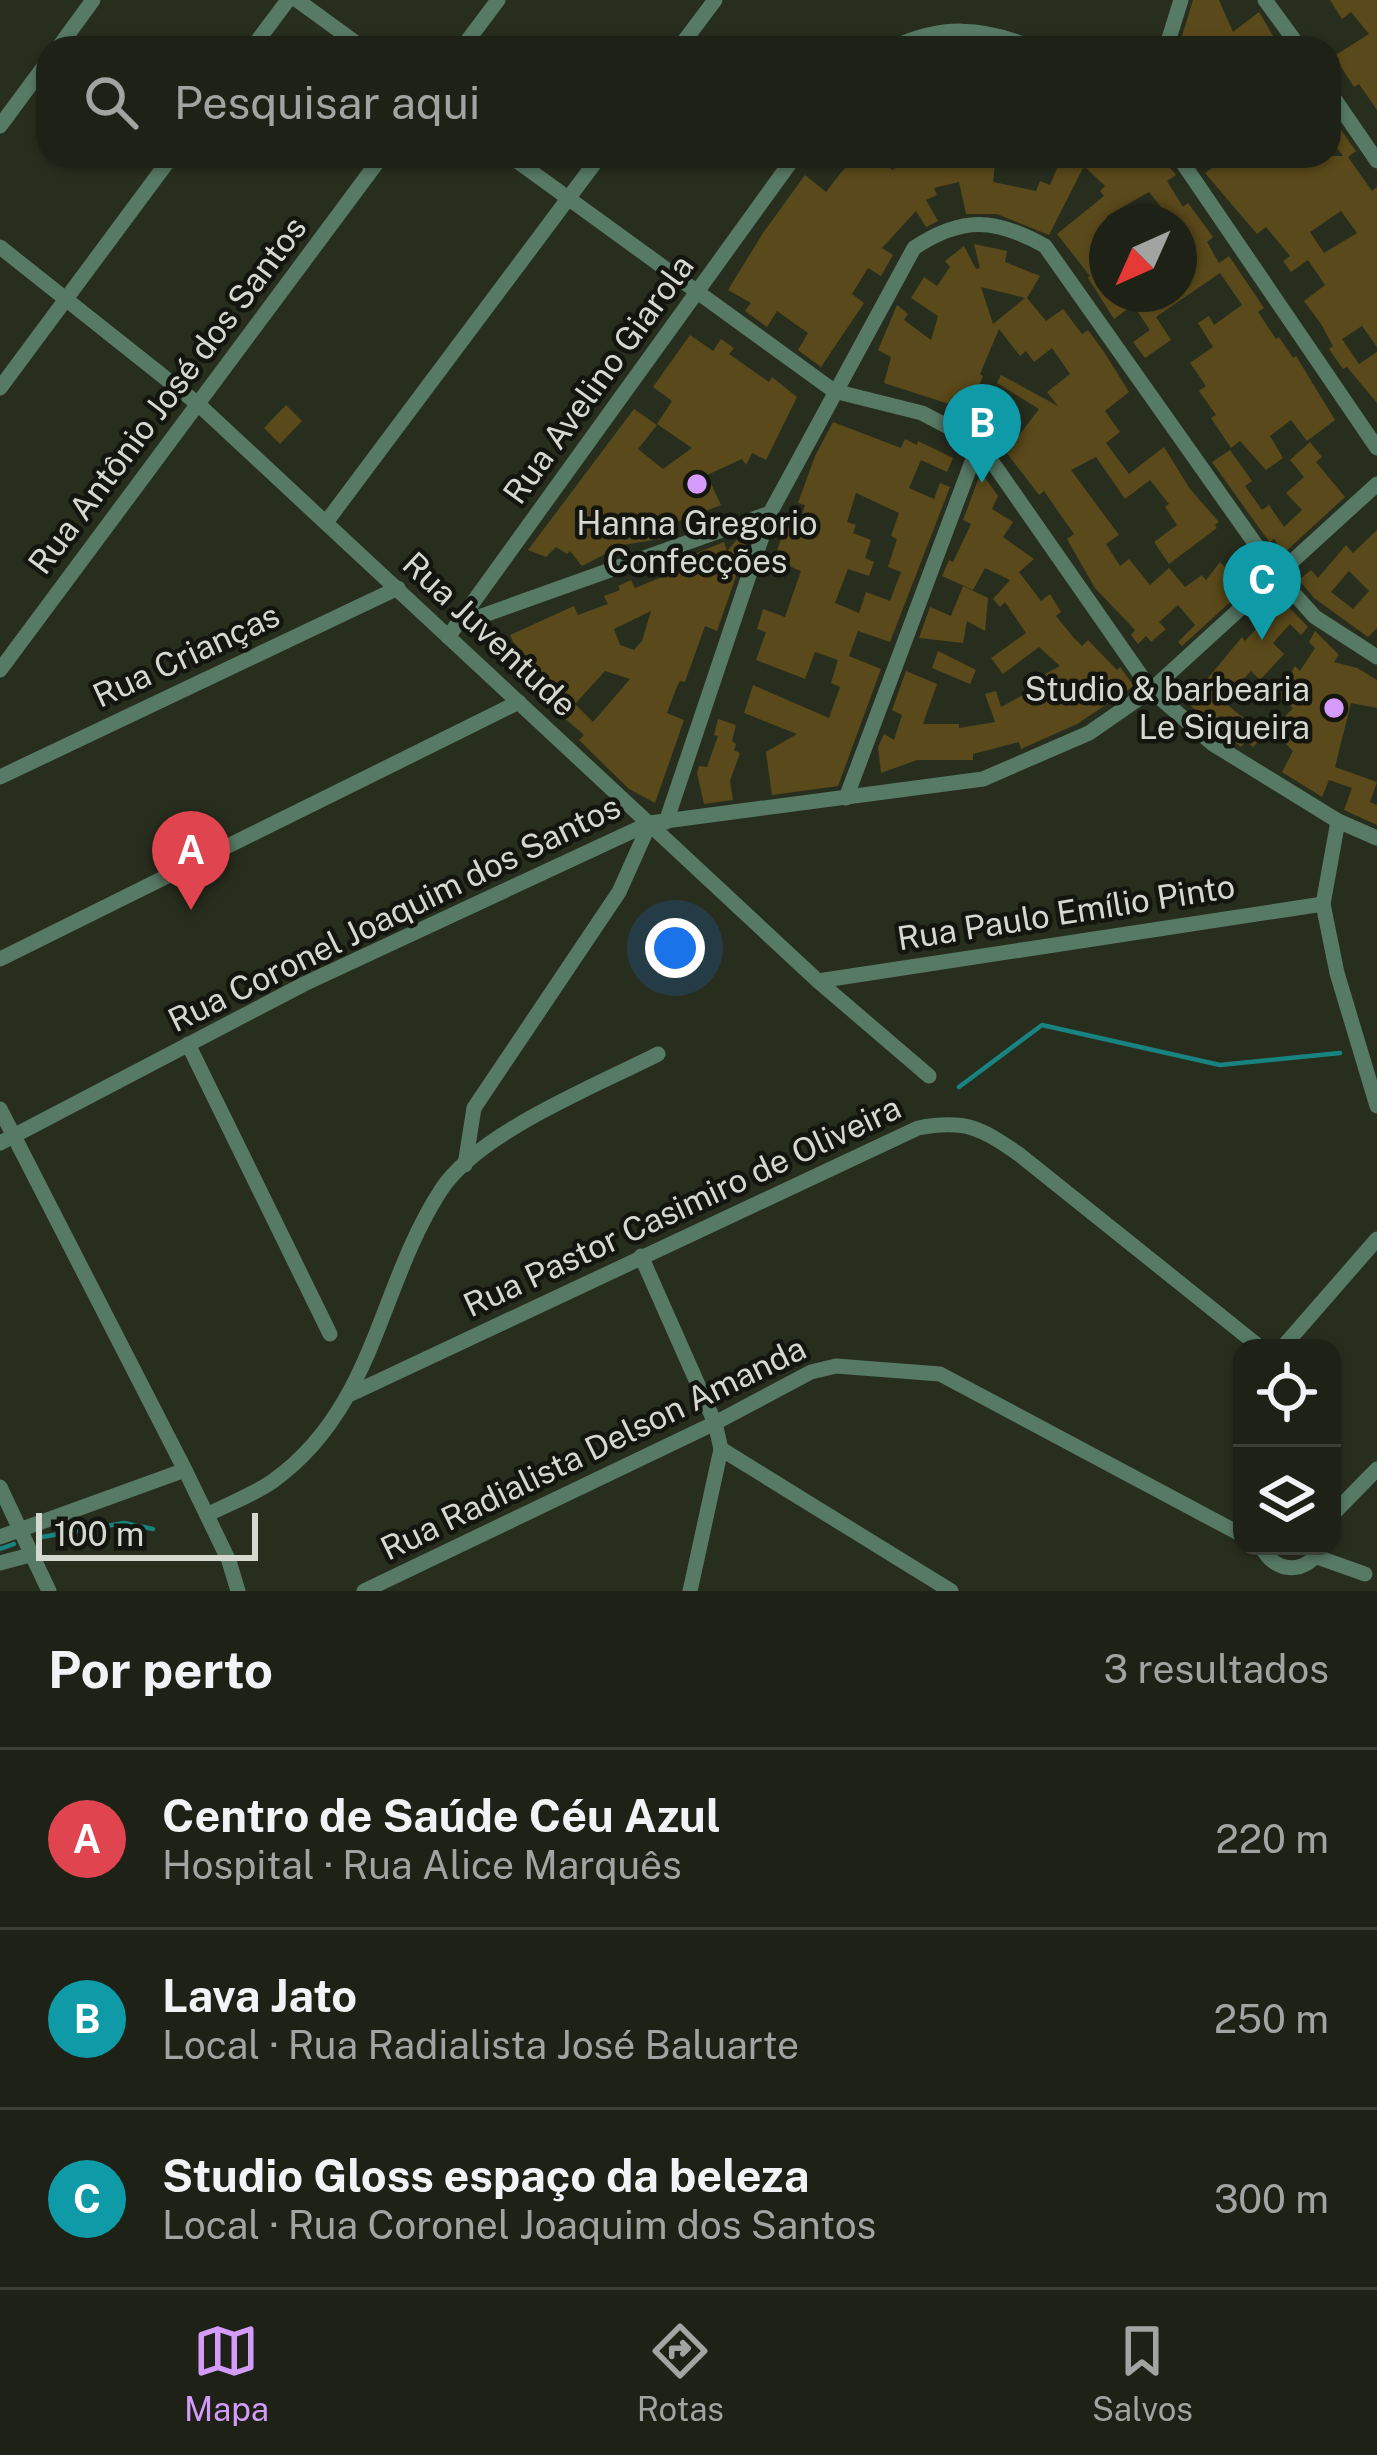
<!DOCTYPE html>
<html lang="pt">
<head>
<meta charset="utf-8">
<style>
  :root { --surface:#1e2216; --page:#2b2f23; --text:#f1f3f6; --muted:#a1a4a1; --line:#3c3f35; --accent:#d59bfa }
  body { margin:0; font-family:"Public Sans",sans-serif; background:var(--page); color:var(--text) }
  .controls { position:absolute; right:36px; bottom:36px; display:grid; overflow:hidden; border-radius:24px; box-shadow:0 3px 9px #0004 }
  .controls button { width:108px; height:108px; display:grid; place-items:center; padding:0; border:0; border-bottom:3px solid var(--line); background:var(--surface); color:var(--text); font:60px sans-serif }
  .compass { position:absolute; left:1089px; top:204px; width:108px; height:108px; border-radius:50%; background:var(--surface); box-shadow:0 3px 9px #0004; rotate:225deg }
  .scale { position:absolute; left:36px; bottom:30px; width:222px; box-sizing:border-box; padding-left:12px; border:6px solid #d4d8ce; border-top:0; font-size:33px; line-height:42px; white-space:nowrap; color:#d4d8ce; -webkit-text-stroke:9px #13150e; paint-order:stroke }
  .you { position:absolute; left:675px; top:948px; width:42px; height:42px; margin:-30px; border:9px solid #fff; border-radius:50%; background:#1a73e8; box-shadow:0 0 0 18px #1a73e833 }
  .badge { display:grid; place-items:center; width:78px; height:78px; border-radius:50%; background:var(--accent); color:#fff; font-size:39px; font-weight:700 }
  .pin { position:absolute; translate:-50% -99px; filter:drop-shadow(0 3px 6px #0008) }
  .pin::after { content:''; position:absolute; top:63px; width:42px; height:36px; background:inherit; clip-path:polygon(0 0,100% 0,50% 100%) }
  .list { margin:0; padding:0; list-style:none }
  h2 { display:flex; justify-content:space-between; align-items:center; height:156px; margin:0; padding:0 48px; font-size:51px }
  h2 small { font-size:39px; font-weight:400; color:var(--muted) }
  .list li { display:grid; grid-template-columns:78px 1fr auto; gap:36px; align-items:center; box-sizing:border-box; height:180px; padding:0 48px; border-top:3px solid var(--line) }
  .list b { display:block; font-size:45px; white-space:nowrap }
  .list p { margin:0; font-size:39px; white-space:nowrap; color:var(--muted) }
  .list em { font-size:39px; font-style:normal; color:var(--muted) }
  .icon { flex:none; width:66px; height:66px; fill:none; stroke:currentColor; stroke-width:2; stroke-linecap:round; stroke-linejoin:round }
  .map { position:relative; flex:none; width:1377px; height:1591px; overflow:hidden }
  .search { position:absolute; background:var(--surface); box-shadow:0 3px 9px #0004; left:36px; right:36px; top:36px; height:132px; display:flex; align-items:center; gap:30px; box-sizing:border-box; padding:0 42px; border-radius:36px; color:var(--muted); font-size:45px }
  .sheet { height:696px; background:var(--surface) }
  nav { display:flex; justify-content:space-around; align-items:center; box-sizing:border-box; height:168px; border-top:3px solid var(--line); background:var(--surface); font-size:33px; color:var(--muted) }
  nav a { display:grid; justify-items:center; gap:6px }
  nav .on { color:var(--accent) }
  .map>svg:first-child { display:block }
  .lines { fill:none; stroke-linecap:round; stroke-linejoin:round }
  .stream { stroke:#178482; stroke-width:4.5 }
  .building { fill:#5a491a; fill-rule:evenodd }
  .minor { stroke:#577a65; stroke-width:15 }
  .poi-dot { fill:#d59bfa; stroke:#13150e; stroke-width:4.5 }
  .labels { text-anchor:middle; stroke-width:9; stroke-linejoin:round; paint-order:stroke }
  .street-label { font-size:33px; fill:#d4d8ce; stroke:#13150e }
  .poi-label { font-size:33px; fill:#d4d8ce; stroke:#13150e }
</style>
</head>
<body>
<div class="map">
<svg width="1377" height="1591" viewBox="0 0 1377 1591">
  <rect width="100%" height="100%" fill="#282e1e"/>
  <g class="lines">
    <!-- stream -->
    <g class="stream">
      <polyline points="959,1087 1042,1025 1220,1065 1340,1053"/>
      <polyline points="42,1537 124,1523 153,1529"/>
      <polyline points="0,1549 14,1544"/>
    </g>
  </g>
  <!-- building -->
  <g class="building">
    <polygon points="1193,0 1219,0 1233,32 1259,12 1280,48 1179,46"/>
    <polygon points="1330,0 1377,0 1377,110 1359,84 1354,87 1334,56 1369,34 1351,12 1342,19"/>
    <path d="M1329 113 1356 151 1348 157 1372 191 1377 187V347L1362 326 1342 339 1359 364 1377 352V403L1347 367 1343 369 1329 349 1333 346 1321 324 1304 301 1325 285 1308 260 1291 272 1283 261 1290 256 1266 227 1257 234 1205 173 1228 156H1343L1329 137ZM1341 211 1357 233 1324 253 1310 232Z"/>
    <path d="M854 156H879L892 170 912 156H996L993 182 1036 191 1040 181 1050 185 1062 156H1161L1176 175 1167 181 1183 207 1188 203 1213 237 1207 242 1219 263 1229 256 1264 308 1258 312 1276 339 1279 337 1293 358 1296 356 1335 420 1307 441 1291 420 1270 436 1283 458 1266 470 1240 441 1231 448 1211 418 1216 415 1199 391 1206 386 1190 363 1213 347 1198 323 1209 316 1214 325 1242 305 1220 273 1156 317 1171 340 1145 358 1133 342 1150 330 1133 305 1114 319 1088 278 1090 276 1057 234 1104 196 1100 191 1105 186 1084 166 1049 235 997 214H966L959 182 934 188 937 195 926 200 938 221 926 227 916 211 882 248 893 255 881 276 868 268 852 294 864 303 821 367 798 350 808 333 777 311 767 327 745 311 751 303 728 290 763 233 805 175 826 192ZM1149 192 1173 222H1179V263L1184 270 1179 274V294H1107V216Z"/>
    <path d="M974 244 1007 251 1005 262 1040 276 1027 298 1046 321 1063 309 1082 334 1088 330 1104 352 1129 392 1105 411 1120 432 1106 443 1129 474 1164 447 1190 489 1219 522 1215 525 1217 528 1169 564 1154 542 1177 525 1165 507 1169 504 1150 480 1125 499 1096 457 1071 470 1119 535 1106 544 1120 566 1129 559 1150 585 1169 568 1185 587 1202 575 1206 580 1220 562 1241 583 1237 588 1241 592 1182 646 1178 642 1195 625 1178 605 1159 622 1166 629 1151 642 1146 636 1138 644 1131 635 1135 630 1095 588 1067 539 1074 534 1062 517 1044 491 1039 495 1006 452 1039 409 997 383 1001 375 1058 406 1047 392 1070 374 1052 348 1034 362 1026 351 1020 356 999 329 980 374 983 376 976 394 982 396 972 423 947 412 949 404 884 383 891 357 878 350 897 305 908 314 904 320 931 340 938 316 911 298 924 277 937 286 950 267 945 261 964 246 976 269 980 268ZM981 287 1025 298 993 324Z"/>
    <polygon points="690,335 713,351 721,339 734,348 729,354 769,382 772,377 797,397 766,460 752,453 746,465 742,459 707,475 721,505 656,530 660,539 623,545 582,566 570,551 567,554 556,547 546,557 528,550 634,409 657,425 638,449 663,469 692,448 657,424 672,401 653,387"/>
    <polygon points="286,405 302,421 280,444 264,428"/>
    <path d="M833 422 901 448 905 439 917 445 918 441 953 458 947 472 921 460 909 488 934 499 940 483 950 487 890 642 858 631 849 656 881 669 838 786 772 795 766 752 797 734 744 713 753 685 829 718 840 687 831 683 838 660 815 652 805 679 756 660 766 632 757 629 763 609 785 617 801 571 774 560 785 526 797 531 805 505 798 503 815 456ZM856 493 899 513 891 536 897 539 888 567 901 572 890 601 866 592 859 613 835 603 848 569 869 576 874 562 865 558 871 540 853 533 856 525 847 522Z"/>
    <polygon points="1310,442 1322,457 1316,462 1345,497 1284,553 1274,539 1270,542 1262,532 1212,462 1230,450 1252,481 1245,486 1262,510 1269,505 1284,527 1302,510 1286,493 1304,477 1290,460"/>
    <polygon points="981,472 998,496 992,509 1013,522 1003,537 1034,559 1019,572 1041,601 1050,594 1061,612 1056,616 1073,637 1082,646 1088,640 1117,670 1120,667 1134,686 1077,724 1021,749 1019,742 973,754 973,760 917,760 881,773 878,747 884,734 894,740 902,715 892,710 906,671 937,684 923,724 959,724 959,728 995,722 985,694 996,691 1001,707 1034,689 1032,681 1060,666 1039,647 1003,674 991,658 1026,633 1005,602 1000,607 993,599 1010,580 985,568 973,590 942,576 949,560 953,562 971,524 963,520"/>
    <path d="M1377 530V628L1368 637 1314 598 1299 580 1311 570 1318 578 1346 545 1353 553ZM1349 571 1369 591 1353 609 1331 592Z"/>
    <path d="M751 533 717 631 705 626 685 682 680 681 676 689 667 713 684 720 655 803 629 789 579 740 584 735 504 665 521 659 510 635 574 606 578 615 608 604 604 596 620 590 618 586 631 580 635 588 662 577 659 568 724 542 727 551 740 536ZM651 611 642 641 634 650 620 645 614 629ZM605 671 630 679 593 722 575 704Z"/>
    <polygon points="963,586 988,598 985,631 967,621 963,643 919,638 930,607 951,616"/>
    <polygon points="1282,600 1308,627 1301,635 1290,624 1273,643 1284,654 1260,680 1251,671 1223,701 1264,735 1253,747 1246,741 1241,747 1182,699 1195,687 1198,690 1242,637 1245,641"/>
    <polygon points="1315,631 1339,655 1334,662 1357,668 1377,680 1377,708 1351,703 1335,767 1377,782 1370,802 1377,805 1377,825 1344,810 1352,788 1329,780 1322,797 1282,772 1293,751 1272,730 1293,708 1277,697 1295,666 1300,671 1315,648 1309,642"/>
    <polygon points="938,651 976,670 970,684 932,668"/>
    <polygon points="718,719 736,725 732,741 736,744 734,750 740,753 730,781 733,800 704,804 697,773 699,766 707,767 718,736 714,735"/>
  </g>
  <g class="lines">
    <!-- minor -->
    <g class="minor">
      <polyline points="297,0 363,48"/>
      <polyline points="1265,0 1300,48"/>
      <polyline points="58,48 93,0"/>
      <polyline points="252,48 288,0"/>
      <polyline points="462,48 498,0"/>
      <polyline points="679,48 715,0"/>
      <path d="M892 48C940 25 983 26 1032 48"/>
      <polyline points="1166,48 1181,0"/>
      <polyline points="1329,91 1377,161"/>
      <polyline points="0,126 48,61"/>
      <polyline points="510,156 834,391 922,413 979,443 1151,690 1213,744 1338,821 1377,838"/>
      <polyline points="1178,156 1377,448"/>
      <polyline points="0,247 198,404 818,981 929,1076"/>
      <polyline points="0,388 172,156"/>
      <polyline points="327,521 600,156"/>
      <polyline points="462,623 770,513"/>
      <polyline points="448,637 795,156"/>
      <polyline points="0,670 382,156"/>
      <polyline points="0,777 398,588"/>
      <polyline points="846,798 979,443"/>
      <polyline points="1338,821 1323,904 1337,973 1377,1106"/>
      <path d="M666 822 770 513 914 248C962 216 995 218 1045 246L1278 576 1315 617 1377 657"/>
      <polyline points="0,959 519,702"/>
      <polyline points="818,981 1323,904"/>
      <polyline points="188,1044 330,1334"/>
      <polyline points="0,1109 185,1470 229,1561 238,1591"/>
      <polyline points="0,1143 304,984 650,823 983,779 1089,733 1151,690 1377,484"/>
      <polyline points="465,1165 474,1108 619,892 650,823"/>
      <polyline points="641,1256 715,1423 721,1449 690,1591"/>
      <polyline points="1282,1348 1377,1239"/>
      <path d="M351 1394 918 1128C966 1119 981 1128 1020 1155L1261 1348"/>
      <polyline points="721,1449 951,1591"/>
      <polyline points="0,1487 49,1591"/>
      <path d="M207 1515C228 1504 253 1495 273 1481 375 1408 378 1287 441 1190 479 1132 596 1086 658 1054"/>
      <polyline points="1332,1515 1377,1469"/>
      <polyline points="0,1537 185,1470"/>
      <path d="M1261 1546C1275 1575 1308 1575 1322 1546"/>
      <polyline points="1317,1557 1365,1574"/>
      <polyline points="0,1563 34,1554"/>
      <polyline points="364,1591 715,1423 811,1372 836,1366 940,1374 1242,1535"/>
    </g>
  </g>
  <!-- markers -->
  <g class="poi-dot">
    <circle cx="697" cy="484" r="12"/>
    <circle cx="1334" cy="708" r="12"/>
  </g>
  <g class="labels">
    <!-- street labels -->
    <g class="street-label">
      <text transform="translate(598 379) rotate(-54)" y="12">Rua Avelino Giarola</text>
      <text transform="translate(167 395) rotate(-53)" y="12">Rua Antônio José dos Santos</text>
      <text transform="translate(490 634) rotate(43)" y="12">Rua Juventude</text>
      <text transform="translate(186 655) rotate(-25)" y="12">Rua Crianças</text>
      <text transform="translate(1066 912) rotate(-9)" y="12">Rua Paulo Emílio Pinto</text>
      <text transform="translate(394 913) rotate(-26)" y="12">Rua Coronel Joaquim dos Santos</text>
      <text transform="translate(682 1206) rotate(-25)" y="12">Rua Pastor Casimiro de Oliveira</text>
      <text transform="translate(593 1448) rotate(-26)" y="12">Rua Radialista Delson Amanda</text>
    </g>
    <!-- poi labels -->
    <g class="poi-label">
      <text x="697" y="535">Hanna Gregorio<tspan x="697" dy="38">Confecções</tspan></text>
      <text x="1310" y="701" text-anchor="end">Studio &amp; barbearia<tspan x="1310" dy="38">Le Siqueira</tspan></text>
    </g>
  </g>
</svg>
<div class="controls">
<button><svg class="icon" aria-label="locate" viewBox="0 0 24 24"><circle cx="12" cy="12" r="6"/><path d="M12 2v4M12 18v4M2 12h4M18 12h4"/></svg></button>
<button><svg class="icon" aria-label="layers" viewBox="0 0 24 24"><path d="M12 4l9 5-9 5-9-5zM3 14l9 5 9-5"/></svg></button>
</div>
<svg class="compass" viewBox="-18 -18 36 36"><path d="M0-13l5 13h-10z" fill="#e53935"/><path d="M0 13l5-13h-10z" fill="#a1a4a1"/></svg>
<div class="scale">100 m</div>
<div class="you"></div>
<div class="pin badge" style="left:191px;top:910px;background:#e0444e">A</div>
<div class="pin badge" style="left:982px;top:483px;background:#0f9aa8">B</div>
<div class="pin badge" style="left:1262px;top:640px;background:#0f9aa8">C</div>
<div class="search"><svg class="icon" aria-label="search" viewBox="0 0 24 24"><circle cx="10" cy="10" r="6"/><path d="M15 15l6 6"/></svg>Pesquisar aqui</div>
</div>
<section class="sheet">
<h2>Por perto<small>3 resultados</small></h2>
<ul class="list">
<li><span class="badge" style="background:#e0444e">A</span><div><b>Centro de Saúde Céu Azul</b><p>Hospital · Rua Alice Marquês</p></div><em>220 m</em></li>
<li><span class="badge" style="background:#0f9aa8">B</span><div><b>Lava Jato</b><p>Local · Rua Radialista José Baluarte</p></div><em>250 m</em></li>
<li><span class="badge" style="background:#0f9aa8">C</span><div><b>Studio Gloss espaço da beleza</b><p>Local · Rua Coronel Joaquim dos Santos</p></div><em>300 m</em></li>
</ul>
</section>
<nav>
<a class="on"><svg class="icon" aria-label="map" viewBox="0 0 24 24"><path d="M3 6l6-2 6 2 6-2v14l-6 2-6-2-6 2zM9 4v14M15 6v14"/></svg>Mapa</a>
<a><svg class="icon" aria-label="directions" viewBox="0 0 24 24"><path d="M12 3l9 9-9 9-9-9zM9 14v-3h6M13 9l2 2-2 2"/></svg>Rotas</a>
<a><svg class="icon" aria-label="saved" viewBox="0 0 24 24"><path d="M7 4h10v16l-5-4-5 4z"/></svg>Salvos</a>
</nav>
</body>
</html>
